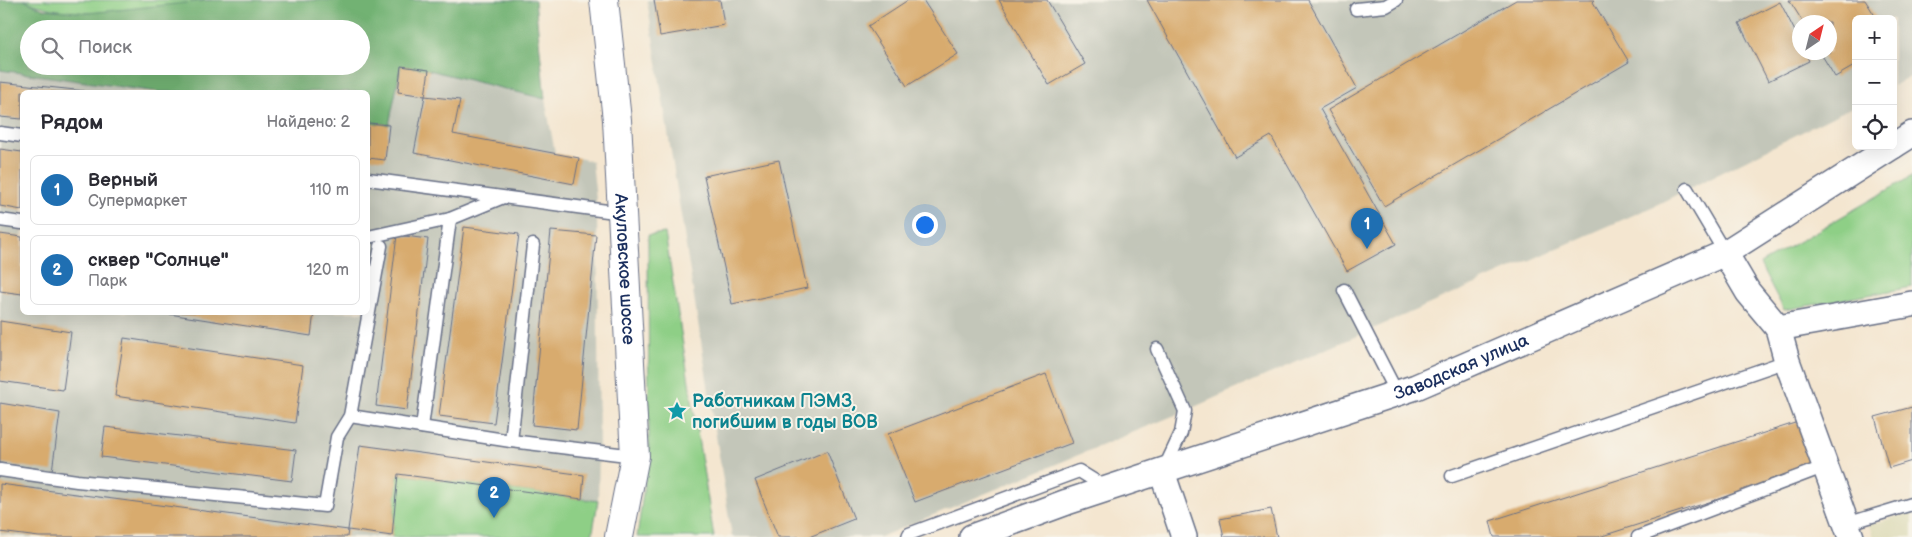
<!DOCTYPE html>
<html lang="ru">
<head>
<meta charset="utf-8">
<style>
  :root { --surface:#fff; --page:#f7f7f7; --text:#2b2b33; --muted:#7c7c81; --line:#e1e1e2; --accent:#1f6fb2 }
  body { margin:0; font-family:"Balsamiq Sans",sans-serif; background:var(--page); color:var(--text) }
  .controls { position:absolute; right:15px; top:15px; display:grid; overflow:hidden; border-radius:8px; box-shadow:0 5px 20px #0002 }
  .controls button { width:45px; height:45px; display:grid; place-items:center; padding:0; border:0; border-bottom:1px solid var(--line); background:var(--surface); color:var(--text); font:25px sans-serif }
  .compass { position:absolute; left:1792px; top:15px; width:45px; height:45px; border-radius:50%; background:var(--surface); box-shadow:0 5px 20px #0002; rotate:35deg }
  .you { position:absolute; left:924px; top:224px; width:18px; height:18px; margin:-12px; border:4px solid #fff; border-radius:50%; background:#1a73e8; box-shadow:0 0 0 8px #1a73e833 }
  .badge { display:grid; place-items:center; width:32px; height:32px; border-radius:50%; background:var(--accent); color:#fff; font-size:16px; font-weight:700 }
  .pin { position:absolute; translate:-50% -41px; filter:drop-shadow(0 1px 2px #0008) }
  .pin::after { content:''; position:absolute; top:26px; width:18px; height:15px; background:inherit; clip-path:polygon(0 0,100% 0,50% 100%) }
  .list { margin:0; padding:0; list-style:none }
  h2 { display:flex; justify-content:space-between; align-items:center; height:65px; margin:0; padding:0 20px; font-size:21px }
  h2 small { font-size:16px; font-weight:400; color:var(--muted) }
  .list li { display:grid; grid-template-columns:32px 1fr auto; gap:15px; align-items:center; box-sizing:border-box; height:70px; margin:0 10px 10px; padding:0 10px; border:1px solid var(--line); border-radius:8px }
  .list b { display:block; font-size:19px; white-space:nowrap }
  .list p { margin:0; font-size:16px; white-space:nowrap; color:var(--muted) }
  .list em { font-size:16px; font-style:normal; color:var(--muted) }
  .icon { flex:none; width:28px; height:28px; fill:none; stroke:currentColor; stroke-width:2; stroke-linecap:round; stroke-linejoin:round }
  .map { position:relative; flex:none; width:1912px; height:537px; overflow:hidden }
  .search { position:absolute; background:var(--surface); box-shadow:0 5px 20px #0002; left:20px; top:20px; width:350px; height:55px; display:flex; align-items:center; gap:12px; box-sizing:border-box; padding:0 18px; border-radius:28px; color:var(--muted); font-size:19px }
  .panel { position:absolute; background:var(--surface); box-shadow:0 5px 20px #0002; left:20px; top:90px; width:350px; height:225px; border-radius:8px }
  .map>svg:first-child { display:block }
  .built { fill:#dfddbb }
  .industrial { fill:#c3c6b9; fill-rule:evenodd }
  .green { fill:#8ecf86; stroke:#547f72 }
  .forest { fill:#72b273; stroke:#467068; fill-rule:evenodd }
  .building { fill:#d8ab6e }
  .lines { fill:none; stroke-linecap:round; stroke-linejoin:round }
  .service-casing { stroke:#676f86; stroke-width:15 }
  .minor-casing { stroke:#676f86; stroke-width:28 }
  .tertiary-casing { stroke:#676f86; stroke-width:30 }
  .service { stroke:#fff; stroke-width:12 }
  .minor { stroke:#fff; stroke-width:25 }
  .tertiary { stroke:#fff; stroke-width:28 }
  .labels { text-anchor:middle; stroke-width:4; stroke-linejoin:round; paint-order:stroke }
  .street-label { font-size:18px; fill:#1b2f5e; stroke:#f7f3e8 }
  .culture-label { font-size:18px; font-weight:bold; fill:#0d838f; stroke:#f7f3e8; text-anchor:start }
</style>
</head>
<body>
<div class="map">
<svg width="1912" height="537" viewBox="0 0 1912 537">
  <rect width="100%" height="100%" fill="#f7f3e8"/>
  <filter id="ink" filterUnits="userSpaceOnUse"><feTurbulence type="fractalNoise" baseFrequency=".02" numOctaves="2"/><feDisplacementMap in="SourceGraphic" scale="10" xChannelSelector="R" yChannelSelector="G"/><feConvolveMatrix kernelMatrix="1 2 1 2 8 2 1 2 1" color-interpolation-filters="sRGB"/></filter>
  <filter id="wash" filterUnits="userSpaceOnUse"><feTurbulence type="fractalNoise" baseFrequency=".0096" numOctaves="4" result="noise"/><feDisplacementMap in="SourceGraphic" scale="20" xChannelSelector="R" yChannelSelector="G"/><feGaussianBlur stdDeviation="1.12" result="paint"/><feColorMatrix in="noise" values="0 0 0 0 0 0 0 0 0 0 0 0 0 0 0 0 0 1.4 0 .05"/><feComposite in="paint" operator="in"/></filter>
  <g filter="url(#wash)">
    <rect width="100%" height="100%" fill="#f4e6d0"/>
    <!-- built -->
    <polygon class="built" points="1912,512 1912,537 1873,537 1869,525"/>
    <!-- industrial -->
    <g class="industrial">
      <path d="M647 0H1912V76L1893 86V19H1856V105L1654 206 1185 411 880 537H732ZM1800 22H1830V52H1800Z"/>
      <polygon points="401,66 429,70 545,99 555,153 592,161 597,209 599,453 598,501 398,474 392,537 21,537 0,534 0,70 158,92 22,92 22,312 368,312 368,122 389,125"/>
    </g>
    <!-- green -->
    <g class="green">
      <path d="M24 0H212C152 7 80 25 24 0Z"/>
      <polygon points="1912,176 1912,287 1784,310 1760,264"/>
      <polygon points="665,233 714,537 637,537 649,450 648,235"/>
      <polygon points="398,474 598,501 592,537 392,537"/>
    </g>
    <!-- forest -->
    <path class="forest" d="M0 0H24L43 9 89 13 212 0H535L545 99 429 70 401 66 389 125 368 122V92H158L0 70ZM29 29H361V66H29Z"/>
    <g id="blocks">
      <!-- building -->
      <g class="building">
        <polygon points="654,0 720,0 724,25 660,36"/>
        <polygon points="908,0 923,0 958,54 907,86 868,26"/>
        <polygon points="999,0 1047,0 1085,64 1049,85"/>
        <polygon points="1147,0 1308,0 1357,88 1320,109 1396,244 1347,271 1271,136 1235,157"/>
        <polygon points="1516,0 1595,0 1593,2 1629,62 1384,206 1328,110"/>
        <polygon points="1789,0 1865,0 1877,19 1856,19 1856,65 1835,77 1820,52 1830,52 1830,22 1803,22"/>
        <polygon points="1780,2 1800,41 1800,52 1805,52 1809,61 1768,81 1739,23"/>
        <polygon points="401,66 429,70 425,96 398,92"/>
        <polygon points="0,82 85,91 84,92 22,92 22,119 0,117"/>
        <polygon points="425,96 460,100 453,134 579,158 574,184 414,153"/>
        <polygon points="368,123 389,125 385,160 368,158"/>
        <polygon points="0,149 22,152 22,210 0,206"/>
        <polygon points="779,160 807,288 732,304 704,176"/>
        <polygon points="464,227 519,234 494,423 439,416"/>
        <polygon points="551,231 596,235 577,430 532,425"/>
        <polygon points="0,234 22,237 22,294 0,291"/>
        <polygon points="397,235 428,239 407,410 376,406"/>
        <polygon points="156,312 314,312 311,336"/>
        <polygon points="0,321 71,332 63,390 0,381"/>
        <polygon points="124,338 303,365 295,423 115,396"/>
        <polygon points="1046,374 1072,443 915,502 888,434"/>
        <polygon points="0,403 60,413 52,471 0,463"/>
        <polygon points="1912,407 1912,461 1889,468 1875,417"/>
        <polygon points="1798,422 1816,468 1599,537 1494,537 1490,521"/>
        <polygon points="105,427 296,450 292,481 101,457"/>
        <polygon points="360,445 584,475 582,499 398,474 392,536 348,530"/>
        <polygon points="827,451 854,519 809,537 778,537 755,480"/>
        <polygon points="0,484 348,530 347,537 39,537 0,532"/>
        <polygon points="1271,509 1277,537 1224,537 1220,519"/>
      </g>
    </g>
  </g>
  <g filter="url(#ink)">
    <use href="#blocks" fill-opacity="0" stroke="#676f86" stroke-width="1"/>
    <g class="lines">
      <defs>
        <g id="service">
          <polyline points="1356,9 1386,6 1396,0"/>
          <polyline points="0,133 22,136"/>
          <polyline points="368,179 622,213"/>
          <polyline points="1687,189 1725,253"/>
          <polyline points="0,220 22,223"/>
          <polyline points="368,237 450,219 501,198"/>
          <polyline points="1344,290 1397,393"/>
          <polyline points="1157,349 1185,411 1181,433 1164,469"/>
          <polyline points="350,416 511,441 635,456"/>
          <polyline points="422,427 450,219"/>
          <polyline points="511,441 533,245"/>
          <polyline points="0,470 77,481 325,506 337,437 350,416 381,246"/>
          <polyline points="1452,476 1787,361"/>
          <polyline points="1846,524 1912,504"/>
          <polyline points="908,537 909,534 1079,471 1108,489"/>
          <polyline points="1638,537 1826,466"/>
        </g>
        <g id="minor">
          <polyline points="1893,146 1912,134"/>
          <polyline points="1725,253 1748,292 1778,328 1912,304"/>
          <polyline points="1778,328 1787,361 1851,537"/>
          <polyline points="1162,472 1184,537"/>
          <path id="s1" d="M972 537 1067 502 1416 387 1725 253 1893 146"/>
        </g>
        <g id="tertiary">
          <path id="s2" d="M604 0 617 120 635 456 619 537"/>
        </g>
      </defs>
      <!-- service casing -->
      <use href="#service" class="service-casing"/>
      <!-- minor casing -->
      <use href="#minor" class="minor-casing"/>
      <!-- tertiary casing -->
      <use href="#tertiary" class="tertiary-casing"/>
      <!-- service -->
      <use href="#service" class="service"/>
      <!-- minor -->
      <use href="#minor" class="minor"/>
      <!-- tertiary -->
      <use href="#tertiary" class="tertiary"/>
    </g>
  </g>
  <!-- icons -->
  <defs>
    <symbol id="sight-bare" viewBox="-9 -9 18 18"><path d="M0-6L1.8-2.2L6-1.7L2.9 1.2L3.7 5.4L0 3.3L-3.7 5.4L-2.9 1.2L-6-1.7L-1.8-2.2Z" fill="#0f9aa8" stroke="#f7f3e8" stroke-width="2.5" paint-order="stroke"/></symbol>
  </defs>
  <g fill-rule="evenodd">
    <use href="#sight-bare" x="663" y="397" width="28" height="28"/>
  </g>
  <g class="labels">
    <!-- street labels -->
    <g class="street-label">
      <text dy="6" stroke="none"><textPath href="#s2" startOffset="270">Акуловское шоссе</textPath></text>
      <text dy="6" stroke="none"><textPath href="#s1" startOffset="518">Заводская улица</textPath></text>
    </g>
    <!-- culture labels -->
    <g class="culture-label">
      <text x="692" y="407">Работникам ПЭМЗ,<tspan x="692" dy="21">погибшим в годы ВОВ</tspan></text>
    </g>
  </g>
</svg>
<div class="controls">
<button>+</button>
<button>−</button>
<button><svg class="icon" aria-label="locate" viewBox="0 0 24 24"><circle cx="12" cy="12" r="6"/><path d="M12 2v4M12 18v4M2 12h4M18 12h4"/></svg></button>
</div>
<svg class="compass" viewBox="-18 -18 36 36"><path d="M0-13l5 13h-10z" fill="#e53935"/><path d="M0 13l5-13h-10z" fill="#7c7c81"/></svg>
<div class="you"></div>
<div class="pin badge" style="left:1367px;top:249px">1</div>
<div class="pin badge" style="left:494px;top:518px">2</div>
<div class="search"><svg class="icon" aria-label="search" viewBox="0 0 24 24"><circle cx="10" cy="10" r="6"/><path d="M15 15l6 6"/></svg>Поиск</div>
<section class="panel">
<h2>Рядом<small>Найдено: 2</small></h2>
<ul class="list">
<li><span class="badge">1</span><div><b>Верный</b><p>Супермаркет</p></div><em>110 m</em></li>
<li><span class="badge">2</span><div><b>сквер &quot;Солнце&quot;</b><p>Парк</p></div><em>120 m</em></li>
</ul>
</section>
</div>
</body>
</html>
